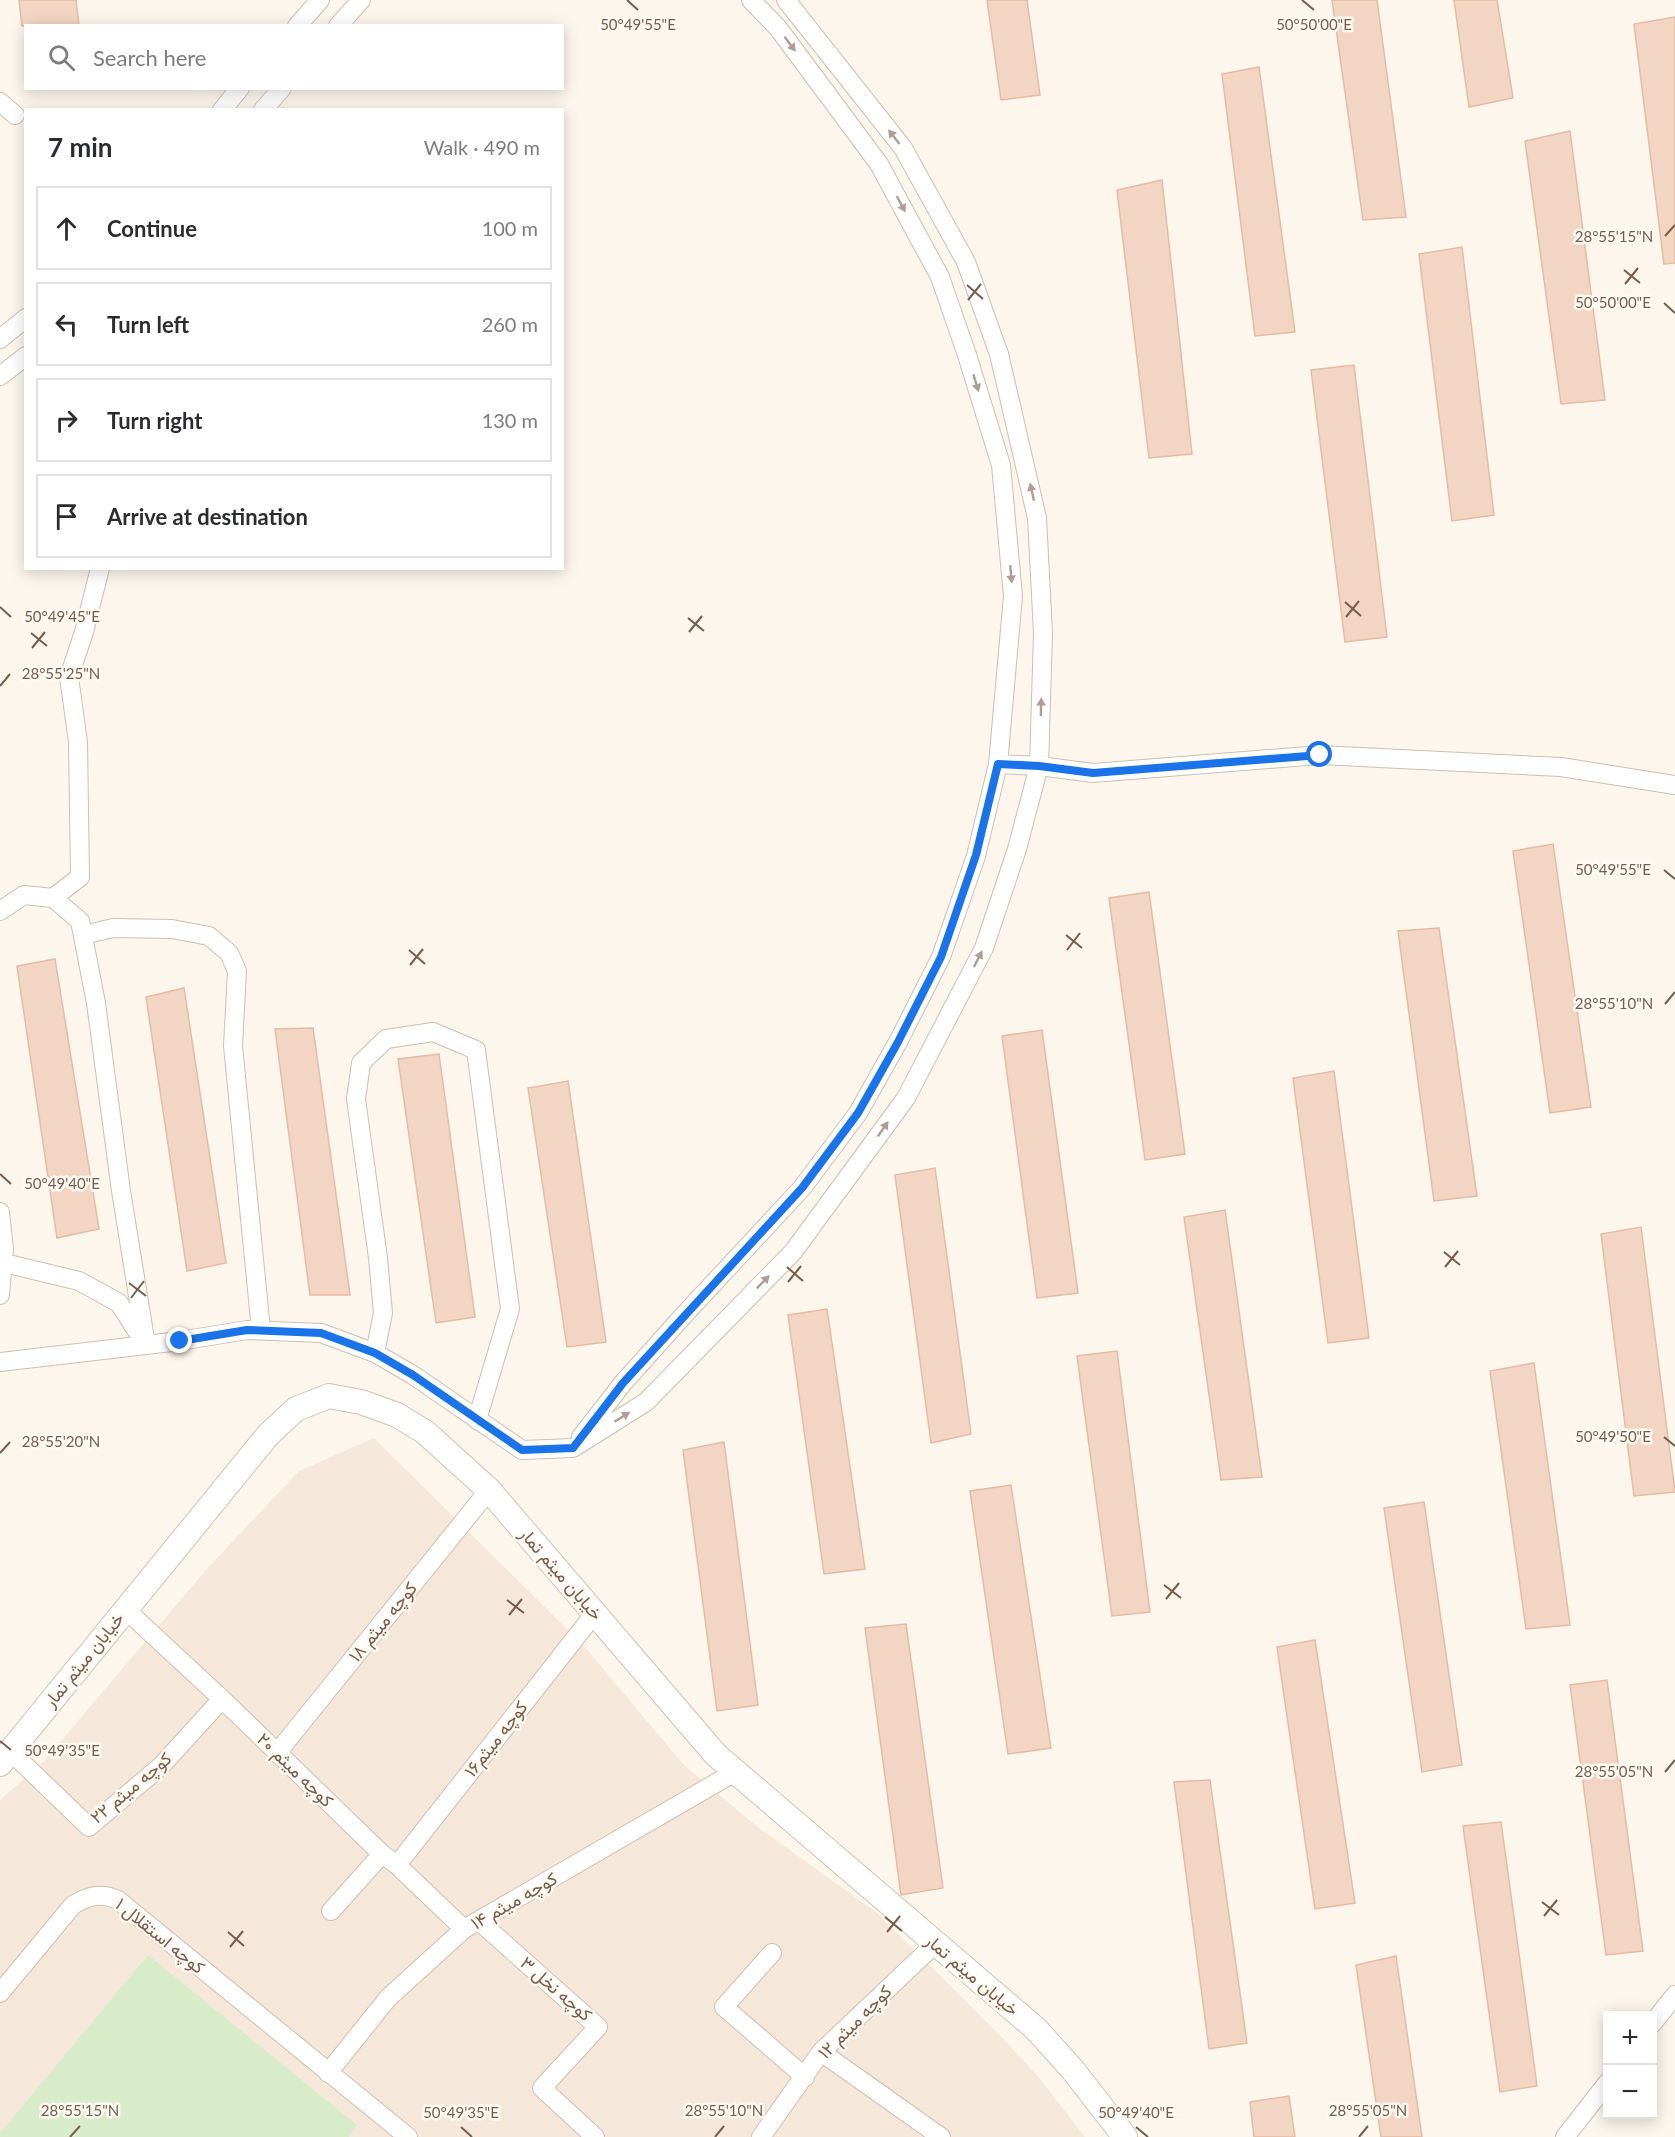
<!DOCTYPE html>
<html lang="en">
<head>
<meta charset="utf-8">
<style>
  :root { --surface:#fff; --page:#f2f2f3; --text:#2b2b33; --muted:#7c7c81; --line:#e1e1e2 }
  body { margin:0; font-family:Lato,Vazirmatn,sans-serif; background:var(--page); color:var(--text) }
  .controls { position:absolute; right:18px; bottom:18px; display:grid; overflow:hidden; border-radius:0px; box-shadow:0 3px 15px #0003 }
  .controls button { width:54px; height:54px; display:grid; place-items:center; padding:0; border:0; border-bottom:2px solid var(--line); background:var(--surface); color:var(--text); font:30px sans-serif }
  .stop { position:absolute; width:18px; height:18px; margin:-14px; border:4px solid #1a73e8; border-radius:50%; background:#fff }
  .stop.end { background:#1a73e8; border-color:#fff; box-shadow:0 2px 6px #0008 }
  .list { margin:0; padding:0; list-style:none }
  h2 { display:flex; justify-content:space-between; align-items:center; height:78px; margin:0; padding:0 24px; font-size:26px }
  h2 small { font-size:20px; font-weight:400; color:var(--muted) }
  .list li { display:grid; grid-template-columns:39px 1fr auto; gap:18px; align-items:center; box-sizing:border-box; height:84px; margin:0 12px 12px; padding:0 12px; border:2px solid var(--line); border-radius:0px }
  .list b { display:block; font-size:22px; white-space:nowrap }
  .list em { font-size:20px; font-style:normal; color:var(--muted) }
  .icon { flex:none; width:33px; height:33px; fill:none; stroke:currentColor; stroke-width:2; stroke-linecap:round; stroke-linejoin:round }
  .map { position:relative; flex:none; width:1675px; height:2137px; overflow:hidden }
  .search { position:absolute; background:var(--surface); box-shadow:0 3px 15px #0003; left:24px; top:24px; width:540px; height:66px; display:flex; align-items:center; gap:15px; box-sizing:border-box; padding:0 21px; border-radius:0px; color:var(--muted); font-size:22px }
  .panel { position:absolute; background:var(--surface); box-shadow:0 3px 15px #0003; left:24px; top:108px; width:540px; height:462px; border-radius:0px }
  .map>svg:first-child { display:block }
  .residential { fill:#f5e8da }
  .green { fill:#d8ecc9 }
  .building { fill:#f3d5c3; stroke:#e6bba3; stroke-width:1.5 }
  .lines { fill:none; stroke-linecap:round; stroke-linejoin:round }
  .street-casing { stroke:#d1beb0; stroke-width:20 }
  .secondary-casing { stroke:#d6c0b0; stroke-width:26 }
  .street { stroke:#fff; stroke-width:18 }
  .secondary { stroke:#fff; stroke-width:24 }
  .oneway { fill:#af9d94 }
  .route { stroke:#1a73e8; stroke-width:8 }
  .ticks { fill:none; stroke:#7a5c4d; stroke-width:2 }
  .labels { text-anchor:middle; stroke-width:5; stroke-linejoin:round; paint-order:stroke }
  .street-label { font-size:18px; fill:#7a5c4d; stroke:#fffaf3 }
  .ticks-label { font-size:15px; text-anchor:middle; fill:#7a5c4d; stroke:#fffaf3; stroke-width:5; stroke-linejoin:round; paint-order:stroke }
</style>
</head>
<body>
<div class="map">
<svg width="1675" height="2137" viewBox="0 0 1675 2137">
  <rect width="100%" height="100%" fill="#fdf6ec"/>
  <!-- residential -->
  <polygon class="residential" points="374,1438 583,1645 684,1765 755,1825 876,1912 1001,2036 1040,2079 1085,2137 0,2137 0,1800 44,1761 205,1571 299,1471"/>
  <!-- green -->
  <polygon class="green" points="148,1955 357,2125 349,2137 0,2137 0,2133"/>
  <!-- building -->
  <g class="building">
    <polygon points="19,0 76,0 79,26 22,26"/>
    <polygon points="987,0 1027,0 1040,95 1001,100"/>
    <polygon points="1332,0 1377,0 1406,217 1363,220"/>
    <polygon points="1454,0 1497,0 1513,98 1469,107"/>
    <polygon points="1675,17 1675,263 1664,264 1634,24"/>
    <polygon points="1259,67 1295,332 1255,336 1222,74"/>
    <polygon points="1570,131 1605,400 1561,404 1525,141"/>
    <polygon points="1162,180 1192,454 1149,458 1117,190"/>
    <polygon points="1462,247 1494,515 1452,521 1419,254"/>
    <polygon points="1354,365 1387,637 1345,642 1311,370"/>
    <polygon points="1553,844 1591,1107 1550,1113 1513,851"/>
    <polygon points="1149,892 1185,1154 1145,1160 1109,898"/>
    <polygon points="1439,928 1477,1196 1434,1201 1398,931"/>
    <polygon points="55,959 99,1229 57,1238 17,966"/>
    <polygon points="184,988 226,1263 187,1271 146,997"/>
    <polygon points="313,1028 350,1295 310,1295 275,1029"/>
    <polygon points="1042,1030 1078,1293 1037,1298 1002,1036"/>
    <polygon points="439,1054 475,1317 436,1323 398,1059"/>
    <polygon points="1334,1071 1369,1338 1328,1343 1293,1078"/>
    <polygon points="568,1081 606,1342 567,1347 528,1088"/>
    <polygon points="935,1168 971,1434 931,1443 895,1175"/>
    <polygon points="1225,1210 1262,1477 1221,1480 1184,1217"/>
    <polygon points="1641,1227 1675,1492 1634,1496 1601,1234"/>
    <polygon points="827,1309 865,1569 824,1574 788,1315"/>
    <polygon points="1117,1351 1150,1612 1112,1616 1077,1356"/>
    <polygon points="1534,1363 1570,1625 1526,1629 1490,1371"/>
    <polygon points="724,1442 758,1705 717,1711 683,1450"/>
    <polygon points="1011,1485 1051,1748 1008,1754 970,1491"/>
    <polygon points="1424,1502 1462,1765 1422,1772 1384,1508"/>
    <polygon points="906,1624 943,1888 901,1895 865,1628"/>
    <polygon points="1315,1640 1355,1903 1315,1909 1277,1647"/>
    <polygon points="1607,1680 1643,1951 1606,1955 1570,1685"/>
    <polygon points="1210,1780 1247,2043 1209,2049 1174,1782"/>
    <polygon points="1501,1822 1537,2086 1500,2092 1463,1826"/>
    <polygon points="1396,1956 1422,2137 1381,2137 1356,1965"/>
    <polygon points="1289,2096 1295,2137 1254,2137 1250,2102"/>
  </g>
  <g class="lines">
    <defs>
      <g id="street">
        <polyline points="297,26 320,0"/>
        <polyline points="338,26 361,0"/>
        <polyline points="0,102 15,115"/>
        <polyline points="222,110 240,88"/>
        <polyline points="263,110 282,88"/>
        <polyline points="0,339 26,318"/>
        <polyline points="0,376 26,356"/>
        <polyline points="998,764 1039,766 1093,773 1320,755 1561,767 1675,785"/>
        <polyline points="53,898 80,877 78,742 69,677 84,632 100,568"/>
        <polyline points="0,911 24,895 53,898 80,921 96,1003 121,1191 146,1345"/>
        <polyline points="83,935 113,928 172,929 209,936 229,953 237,971 233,1046 261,1330"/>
        <polyline points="0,1212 4,1249 0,1295"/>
        <polyline points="0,1262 79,1281 119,1303 142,1339"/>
        <polyline points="375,1353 383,1313 378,1258 356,1099 361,1063 386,1039 433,1032 476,1050 510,1309 477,1420"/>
        <polyline points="0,1362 180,1341 247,1330 321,1333 375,1353 413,1375 522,1450 573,1448 646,1402 793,1252 906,1098 984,948 1017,849 1039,766 1043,633 1037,518 999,354 966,262 903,148 786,0"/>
        <polyline points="581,1437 623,1383 683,1316 802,1188 858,1113 898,1042 941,957 976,856 998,764 1013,596 1001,465 967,355 940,277 879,164 778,28 751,0"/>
        <polyline points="125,1609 222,1699 382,1854 397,1865 464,1929"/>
        <polyline points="10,1751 89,1827 162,1765 222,1699"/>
        <polyline points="277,1753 489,1490"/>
        <polyline points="397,1865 595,1613"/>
        <polyline points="331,1911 382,1854"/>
        <polyline points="479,1921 598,2027 542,2088 595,2137"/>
        <polyline points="772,1953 724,2007 805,2077"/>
        <path d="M0 1993 73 1905C88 1896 101 1892 118 1900L408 2137"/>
        <polyline points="1652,2024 1675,1995"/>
        <polyline points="821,2052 941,2137"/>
        <polyline points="328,2073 388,1998 464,1929 735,1772"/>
        <polyline points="761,2137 821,2052 936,1943"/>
        <polyline points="1565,2137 1608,2082"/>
      </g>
      <polyline id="secondary" points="0,1764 268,1435 296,1409 329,1396 361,1402 397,1415 425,1432 489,1490 716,1755 1036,2029 1072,2069 1125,2137"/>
    </defs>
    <!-- street casing -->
    <use href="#street" class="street-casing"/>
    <!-- secondary casing -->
    <use href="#secondary" class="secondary-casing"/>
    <!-- street -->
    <use href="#street" class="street"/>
    <!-- secondary -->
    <use href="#secondary" class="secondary"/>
  </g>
  <!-- one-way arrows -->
  <defs><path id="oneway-solid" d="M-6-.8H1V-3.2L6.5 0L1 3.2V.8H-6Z" transform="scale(1.5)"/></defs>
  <g class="oneway">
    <use href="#oneway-solid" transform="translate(790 44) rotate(53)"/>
    <use href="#oneway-solid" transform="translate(894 137) rotate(-128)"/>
    <use href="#oneway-solid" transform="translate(901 204) rotate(62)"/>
    <use href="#oneway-solid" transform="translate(976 383) rotate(73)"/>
    <use href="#oneway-solid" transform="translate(1032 492) rotate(-103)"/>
    <use href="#oneway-solid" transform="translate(1011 574) rotate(85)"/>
    <use href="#oneway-solid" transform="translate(1041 707) rotate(-89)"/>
    <use href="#oneway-solid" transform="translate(978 959) rotate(-63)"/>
    <use href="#oneway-solid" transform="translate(883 1129) rotate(-55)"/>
    <use href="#oneway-solid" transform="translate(763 1282) rotate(-46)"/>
    <use href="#oneway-solid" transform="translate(622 1417) rotate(-32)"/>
  </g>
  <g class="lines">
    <!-- route -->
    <polyline class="route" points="180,1341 247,1330 321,1333 375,1353 413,1375 522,1450 573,1448 623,1383 802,1188 858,1113 898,1042 941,957 976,855 998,764 1039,766 1093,773 1320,755"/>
  </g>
  <!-- ticks -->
  <path class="ticks" d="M627 0 638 10M1302 0 1314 10M1665 236 1675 225M1624 270 1640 283M1625 284 1638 268M967 285 983 299M968 300 981 284M1664 303 1675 313M1345 602 1361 616M0 607 11 617M1346 617 1359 601M688 618 704 631M689 632 702 616M31 633 47 646M32 648 45 632M0 686 10 674M1664 870 1675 879M1066 935 1082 948M409 950 425 964M1067 950 1080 933M410 965 423 949M1665 1004 1675 992M0 1174 11 1184M1444 1252 1460 1265M787 1267 803 1281M1445 1267 1458 1251M788 1282 801 1266M129 1283 146 1296M131 1298 144 1281M1664 1437 1675 1446M0 1453 10 1442M1164 1585 1181 1598M1166 1599 1179 1583M507 1600 524 1613M509 1615 522 1599M0 1741 11 1750M1665 1772 1675 1760M1542 1902 1559 1915M1544 1916 1557 1900M885 1917 902 1931M228 1932 244 1946M887 1932 900 1916M230 1947 243 1931M461 2127 472 2137M1136 2127 1148 2137M70 2137 80 2126M715 2137 724 2126M1359 2137 1368 2126"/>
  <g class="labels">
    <!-- street labels -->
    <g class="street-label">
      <text transform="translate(561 1574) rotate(49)" y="6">خیابان میثم تمار</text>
      <text transform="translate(383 1622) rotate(-51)" y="6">کوچه میثم ۱۸</text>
      <text transform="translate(84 1660) rotate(-51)" y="6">خیابان میثم تمار</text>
      <text transform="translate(496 1739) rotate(-52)" y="6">کوچه میثم۱۶</text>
      <text transform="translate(295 1770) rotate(44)" y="6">کوچه میثم ۲۰</text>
      <text transform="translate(131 1788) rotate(-40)" y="6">کوچه میثم ۲۲</text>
      <text transform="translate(514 1901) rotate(-30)" y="6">کوچه میثم ۱۴</text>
      <text transform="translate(160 1936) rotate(39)" y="6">کوچه استقلال ۱</text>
      <text transform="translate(972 1975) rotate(40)" y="6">خیابان میثم تمار</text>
      <text transform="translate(556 1989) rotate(41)" y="6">کوچه نخل ۳</text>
      <text transform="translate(855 2022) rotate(-45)" y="6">کوچه میثم ۱۲</text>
    </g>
  </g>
  <g class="ticks-label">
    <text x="638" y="30">50°49'55"E</text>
    <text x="1314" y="30">50°50'00"E</text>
    <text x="1614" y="242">28°55'15"N</text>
    <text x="1613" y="308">50°50'00"E</text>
    <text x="62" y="622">50°49'45"E</text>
    <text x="61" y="679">28°55'25"N</text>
    <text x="1613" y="875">50°49'55"E</text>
    <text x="1614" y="1009">28°55'10"N</text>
    <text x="62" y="1189">50°49'40"E</text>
    <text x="1613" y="1442">50°49'50"E</text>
    <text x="61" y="1447">28°55'20"N</text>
    <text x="62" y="1756">50°49'35"E</text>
    <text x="1614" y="1777">28°55'05"N</text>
    <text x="80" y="2116">28°55'15"N</text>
    <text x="724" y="2116">28°55'10"N</text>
    <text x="1368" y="2116">28°55'05"N</text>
    <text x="461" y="2118">50°49'35"E</text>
    <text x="1136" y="2118">50°49'40"E</text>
  </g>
</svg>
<div class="controls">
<button>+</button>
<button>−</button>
</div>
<div class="stop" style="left:1320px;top:755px"></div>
<div class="stop end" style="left:180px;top:1341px"></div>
<div class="search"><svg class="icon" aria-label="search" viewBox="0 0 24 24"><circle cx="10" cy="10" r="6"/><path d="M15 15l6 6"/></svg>Search here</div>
<section class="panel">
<h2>7 min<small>Walk · 490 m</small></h2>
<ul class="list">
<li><svg class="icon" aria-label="ahead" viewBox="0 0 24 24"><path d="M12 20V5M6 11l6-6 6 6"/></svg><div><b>Continue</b></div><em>100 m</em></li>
<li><svg class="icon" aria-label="left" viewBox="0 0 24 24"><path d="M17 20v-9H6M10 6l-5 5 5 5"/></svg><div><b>Turn left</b></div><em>260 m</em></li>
<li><svg class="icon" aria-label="right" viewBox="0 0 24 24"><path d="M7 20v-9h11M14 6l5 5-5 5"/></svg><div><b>Turn right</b></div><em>130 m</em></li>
<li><svg class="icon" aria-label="arrive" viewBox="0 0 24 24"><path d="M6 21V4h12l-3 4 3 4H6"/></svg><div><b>Arrive at destination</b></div></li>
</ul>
</section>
</div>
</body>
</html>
